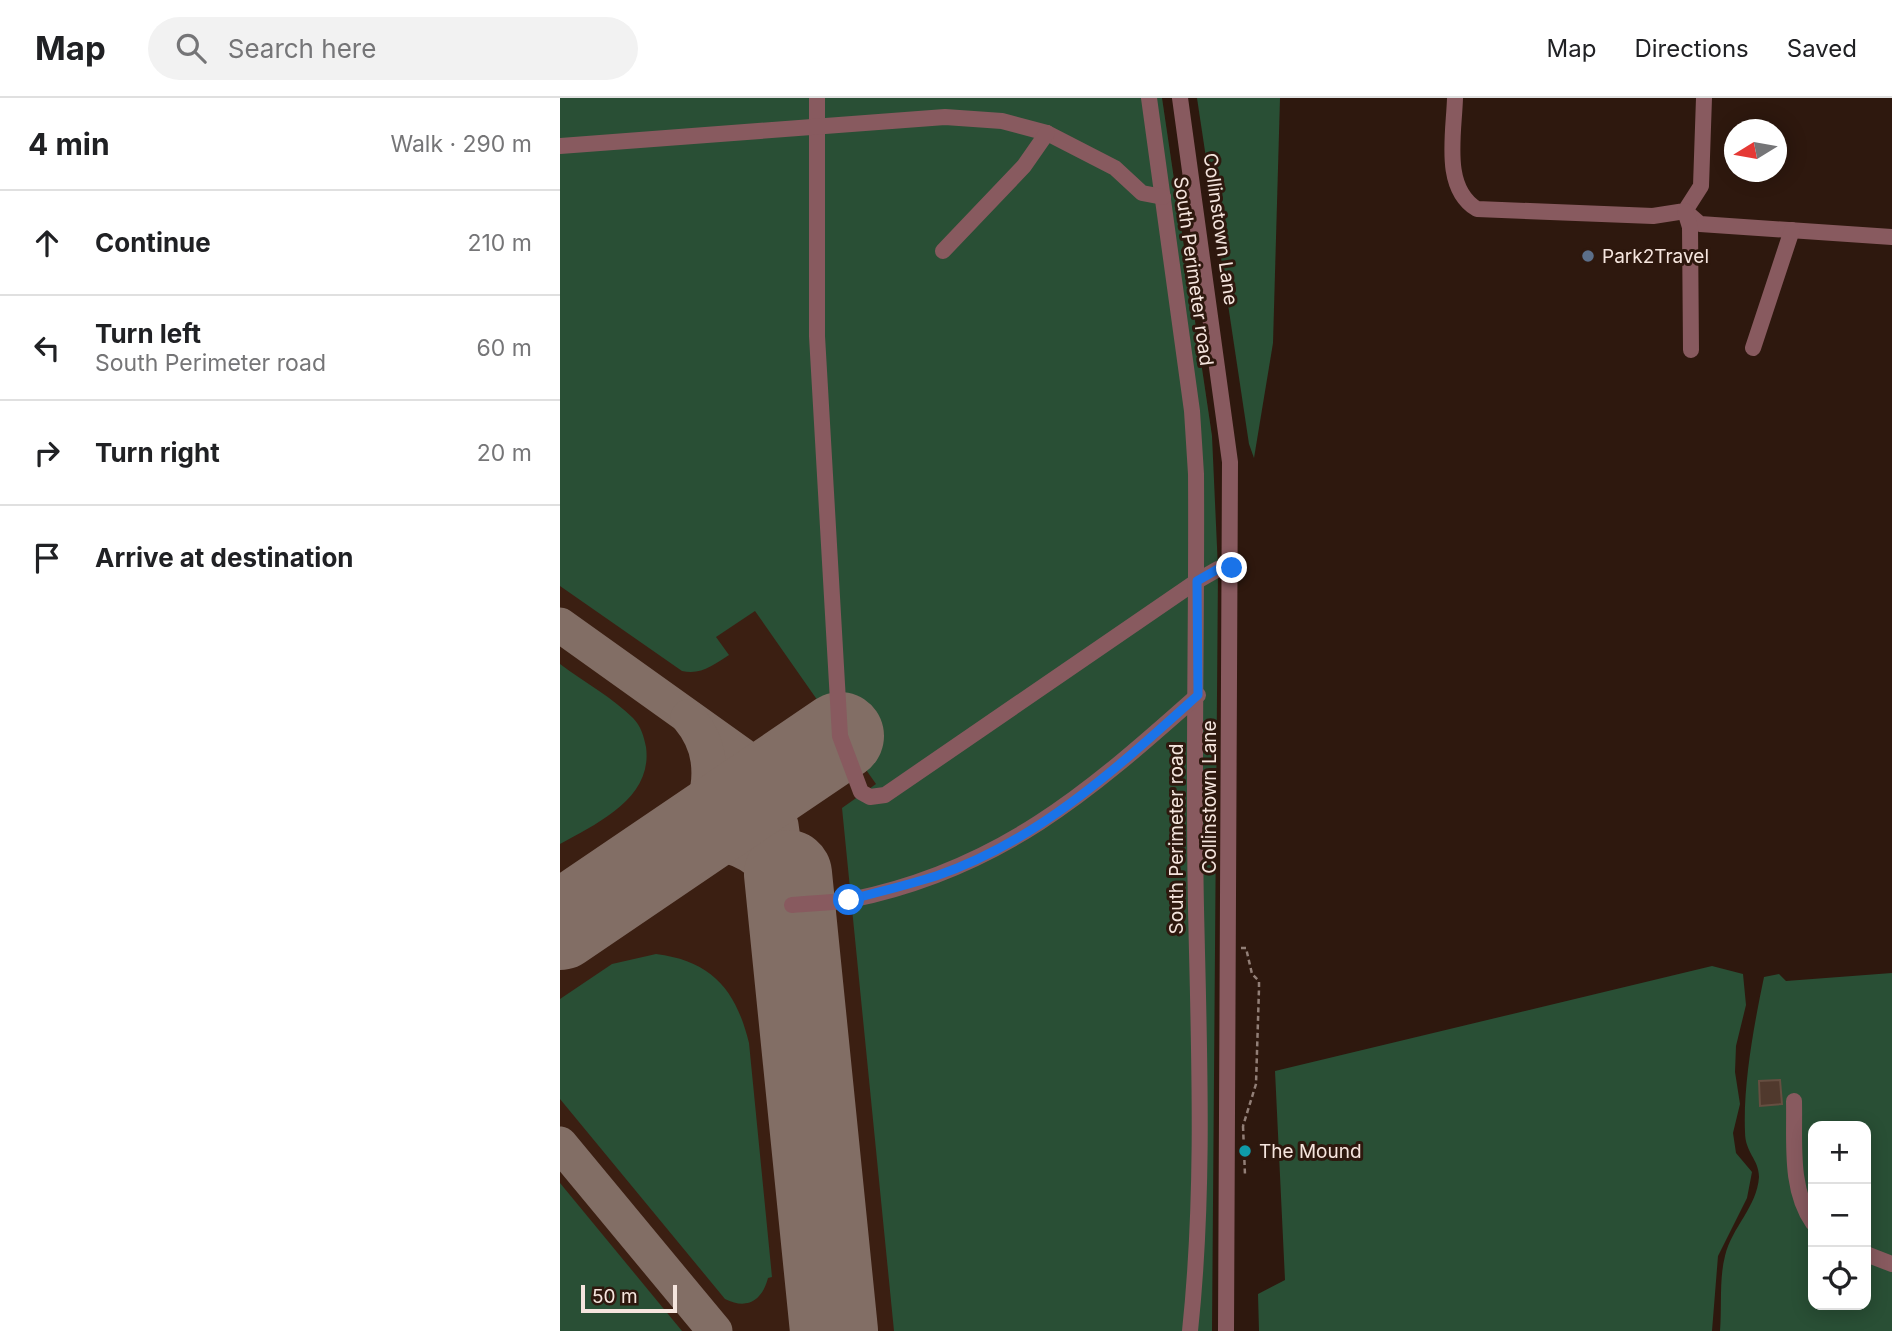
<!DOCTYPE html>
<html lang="en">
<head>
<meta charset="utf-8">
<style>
  :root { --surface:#fff; --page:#f2f2f2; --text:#202124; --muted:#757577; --line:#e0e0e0 }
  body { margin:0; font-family:Inter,sans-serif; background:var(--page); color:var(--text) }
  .controls { position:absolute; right:21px; bottom:21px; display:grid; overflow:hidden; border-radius:14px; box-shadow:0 4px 18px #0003 }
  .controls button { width:63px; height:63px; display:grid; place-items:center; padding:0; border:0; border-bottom:2px solid var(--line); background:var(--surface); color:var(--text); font:35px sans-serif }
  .compass { position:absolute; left:1164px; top:21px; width:63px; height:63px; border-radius:50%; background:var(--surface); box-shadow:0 4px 18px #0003; rotate:259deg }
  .scale { position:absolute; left:21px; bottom:18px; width:96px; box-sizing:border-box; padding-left:7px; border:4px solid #f5e5de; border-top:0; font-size:19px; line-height:24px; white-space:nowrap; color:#f5e5de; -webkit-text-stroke:5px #2e180e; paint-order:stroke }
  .stop { position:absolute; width:21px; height:21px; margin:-16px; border:5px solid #1a73e8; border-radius:50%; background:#fff }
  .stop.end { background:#1a73e8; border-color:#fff; box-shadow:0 2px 7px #0008 }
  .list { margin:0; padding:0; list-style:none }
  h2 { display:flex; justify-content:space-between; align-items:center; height:91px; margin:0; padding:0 28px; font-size:30px }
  h2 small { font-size:23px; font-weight:400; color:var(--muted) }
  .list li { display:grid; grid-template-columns:46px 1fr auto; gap:21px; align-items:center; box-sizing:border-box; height:105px; padding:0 28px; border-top:2px solid var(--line) }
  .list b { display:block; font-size:26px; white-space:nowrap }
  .list p { margin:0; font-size:23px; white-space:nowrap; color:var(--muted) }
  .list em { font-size:23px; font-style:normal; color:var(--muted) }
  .icon { flex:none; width:38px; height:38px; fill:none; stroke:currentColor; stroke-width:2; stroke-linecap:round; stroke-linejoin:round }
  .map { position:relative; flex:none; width:1332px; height:1233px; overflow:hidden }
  header { display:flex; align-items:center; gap:42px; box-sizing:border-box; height:98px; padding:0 35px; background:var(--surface); border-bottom:2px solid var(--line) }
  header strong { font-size:33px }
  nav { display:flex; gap:38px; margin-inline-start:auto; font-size:24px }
  .search { width:490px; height:63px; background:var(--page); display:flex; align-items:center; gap:18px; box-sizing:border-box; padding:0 24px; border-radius:38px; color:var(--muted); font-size:26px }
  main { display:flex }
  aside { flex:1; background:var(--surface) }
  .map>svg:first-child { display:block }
  .built { fill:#3b1f12 }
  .green { fill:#294f35; fill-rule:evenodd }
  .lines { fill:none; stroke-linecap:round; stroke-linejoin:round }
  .taxiway { stroke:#826e65; stroke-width:35 }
  .runway { stroke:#826e65; stroke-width:88 }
  .building { fill:#50392d; stroke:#664e41; stroke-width:2 }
  .path { stroke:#927f77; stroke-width:2.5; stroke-dasharray:5 3.5; stroke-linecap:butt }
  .minor { stroke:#885a5f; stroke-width:16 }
  .route { stroke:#1a73e8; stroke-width:9 }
  .service-dot { fill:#5c6f8a; stroke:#2e180e; stroke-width:2.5 }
  .culture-dot { fill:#0f9aa8; stroke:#2e180e; stroke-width:2.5 }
  .labels { text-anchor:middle; stroke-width:6; stroke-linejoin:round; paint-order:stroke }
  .street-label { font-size:19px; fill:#f5e5de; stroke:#2e180e }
  .poi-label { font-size:19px; fill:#f5e5de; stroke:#2e180e; text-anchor:start }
</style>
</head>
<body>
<header>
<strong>Map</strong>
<div class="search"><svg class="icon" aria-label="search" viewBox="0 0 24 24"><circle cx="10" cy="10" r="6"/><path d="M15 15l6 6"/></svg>Search here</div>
<nav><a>Map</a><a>Directions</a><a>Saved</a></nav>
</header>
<main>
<aside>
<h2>4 min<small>Walk · 290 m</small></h2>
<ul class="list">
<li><svg class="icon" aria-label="ahead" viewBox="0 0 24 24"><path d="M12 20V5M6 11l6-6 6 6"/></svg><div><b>Continue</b></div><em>210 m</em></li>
<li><svg class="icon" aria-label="left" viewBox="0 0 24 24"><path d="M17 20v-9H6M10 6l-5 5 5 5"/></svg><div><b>Turn left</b><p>South Perimeter road</p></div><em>60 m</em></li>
<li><svg class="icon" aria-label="right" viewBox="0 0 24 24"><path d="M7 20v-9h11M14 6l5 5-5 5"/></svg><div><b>Turn right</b></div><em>20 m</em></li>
<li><svg class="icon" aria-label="arrive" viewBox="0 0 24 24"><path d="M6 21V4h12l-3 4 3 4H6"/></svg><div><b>Arrive at destination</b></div></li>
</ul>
</aside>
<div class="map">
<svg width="1332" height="1233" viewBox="0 0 1332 1233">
  <rect width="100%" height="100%" fill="#2e180e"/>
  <!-- built -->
  <polygon class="built" points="0,0 602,0 652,338 652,1233 0,1233"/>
  <!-- green -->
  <g class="green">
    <path d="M0 0H602L652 338 658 471 652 1233H334L282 710 316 686 195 513 156 539 169 557C153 567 142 577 122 573L0 488Z"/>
    <polygon points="637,0 720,0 713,245 694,360 689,346"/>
    <path d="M0 566C24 584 53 600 73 620 81 628 84 639 86 649 93 700 38 725 0 746Z"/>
    <path d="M96 856C152 863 176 892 189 945L212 1179 208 1180C202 1203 187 1212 165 1201L0 1001V901L52 866Z"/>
    <polygon points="1152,868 1183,876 1186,907 1176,948 1175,974 1180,1006 1173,1035 1176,1055 1192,1074 1187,1100 1158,1158 1152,1233 699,1233 698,1196 725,1182 715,973"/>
    <path d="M1332 875V1233H1160C1162 1209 1159 1181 1165 1158 1172 1129 1197 1109 1199 1079 1199 1061 1185 1055 1185 1034 1183 986 1194 927 1204 879L1219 876 1226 883ZM1253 1028H1306V1207H1253Z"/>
    <polygon points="0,1085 122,1233 0,1233"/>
  </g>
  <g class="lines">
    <!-- taxiway -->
    <g class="taxiway">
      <polyline points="0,527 182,657 213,704 221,727 228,776"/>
      <path d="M107 755C162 733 205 753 229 806"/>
      <path d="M0 826C25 811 48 795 71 778 113 748 156 721 148 662 146 647 138 631 128 619"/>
      <polyline points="0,1046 155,1233"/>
    </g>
    <!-- runway -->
    <g class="runway">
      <polyline points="228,776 274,1233"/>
      <polyline points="0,828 280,638"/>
    </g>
  </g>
  <!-- building -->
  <polygon class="building" points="1220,982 1222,1006 1200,1008 1199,983"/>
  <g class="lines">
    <!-- path -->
    <g class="path">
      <polyline points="681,850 686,850 692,876 699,883 699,890 696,986 683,1028"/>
      <polyline points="683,1028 685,1077"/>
    </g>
    <!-- minor -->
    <g class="minor">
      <polyline points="257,0 257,238 280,638 301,694 310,699 325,697 637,483 658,471 672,470"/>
      <path d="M589 0 632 313 636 376C637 521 633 666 636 810 639 951 645 1092 630 1233"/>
      <polyline points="620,0 670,364 666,1233"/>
      <path d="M895 0C894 36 882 90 917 111L1093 118 1125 113 1141 88 1144 0"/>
      <polyline points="0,48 385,19 442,23 487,35 555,70 582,95 603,99"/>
      <polyline points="1125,113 1140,126 1332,139"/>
      <polyline points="1125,113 1130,129 1131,252"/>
      <polyline points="383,153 464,68 487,35"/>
      <polyline points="1193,250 1232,132"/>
      <path d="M232 807C251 805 271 805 290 802 439 772 528 695 638 597"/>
      <path d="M1234 1003C1235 1044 1229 1090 1253 1125"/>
      <polyline points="1306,1156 1332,1166"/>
    </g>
  </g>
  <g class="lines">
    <!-- route -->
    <path class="route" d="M289 802C318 794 348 787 376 778 479 743 559 668 638 597L637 483 658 471 672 470"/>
  </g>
  <!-- markers -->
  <circle class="service-dot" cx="1028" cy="158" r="7"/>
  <circle class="culture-dot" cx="685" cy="1053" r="7"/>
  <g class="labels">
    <!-- street labels -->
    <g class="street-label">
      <text transform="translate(661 131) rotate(82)" y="7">Collinstown Lane</text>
      <text transform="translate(634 173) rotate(82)" y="7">South Perimeter road</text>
      <text transform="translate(649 699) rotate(-90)" y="7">Collinstown Lane</text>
      <text transform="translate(616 741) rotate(-90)" y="7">South Perimeter road</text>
    </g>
    <!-- poi labels -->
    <g class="poi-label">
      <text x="1042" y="165">Park2Travel</text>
      <text x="699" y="1060">The Mound</text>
    </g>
  </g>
</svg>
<div class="controls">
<button>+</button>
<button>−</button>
<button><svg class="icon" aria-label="locate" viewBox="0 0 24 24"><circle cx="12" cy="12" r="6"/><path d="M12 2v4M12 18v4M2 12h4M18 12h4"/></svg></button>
</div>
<svg class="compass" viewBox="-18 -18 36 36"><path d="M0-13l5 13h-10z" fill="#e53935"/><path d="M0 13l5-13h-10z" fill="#757577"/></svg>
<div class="scale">50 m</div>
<div class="stop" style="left:289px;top:802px"></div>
<div class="stop end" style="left:672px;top:470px"></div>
</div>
</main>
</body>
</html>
